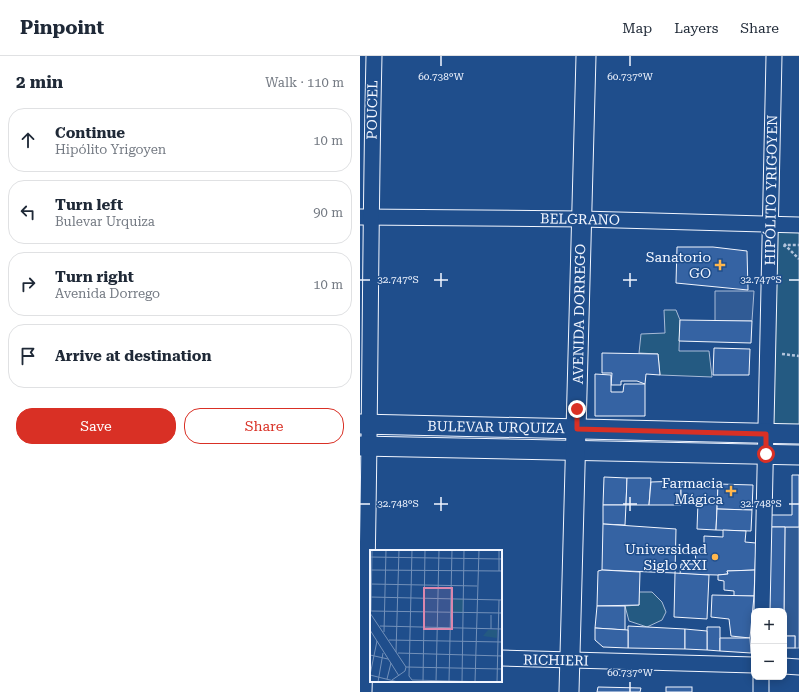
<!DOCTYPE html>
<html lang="en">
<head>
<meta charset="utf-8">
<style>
  :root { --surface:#fff; --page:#f6f6f7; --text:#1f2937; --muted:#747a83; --line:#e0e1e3; --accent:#d93025 }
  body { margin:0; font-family:"Roboto Serif",serif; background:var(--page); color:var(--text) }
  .controls { position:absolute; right:12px; bottom:12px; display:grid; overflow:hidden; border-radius:8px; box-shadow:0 2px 10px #0003 }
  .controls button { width:36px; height:36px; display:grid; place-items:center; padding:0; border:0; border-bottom:1px solid var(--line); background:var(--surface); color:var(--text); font:20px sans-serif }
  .stop { position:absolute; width:12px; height:12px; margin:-9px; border:3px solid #d93025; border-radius:50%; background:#fff }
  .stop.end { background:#d93025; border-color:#fff; box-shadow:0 1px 4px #0008 }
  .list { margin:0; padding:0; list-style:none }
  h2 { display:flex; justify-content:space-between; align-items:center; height:52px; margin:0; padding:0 16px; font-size:17px }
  h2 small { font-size:13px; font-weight:400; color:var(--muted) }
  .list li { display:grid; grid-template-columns:26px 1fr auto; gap:12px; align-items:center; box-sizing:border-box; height:64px; margin:0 8px 8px; padding:0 8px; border:1px solid var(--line); border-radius:16px }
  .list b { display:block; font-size:15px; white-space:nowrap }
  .list p { margin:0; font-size:13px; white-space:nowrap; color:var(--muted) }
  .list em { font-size:13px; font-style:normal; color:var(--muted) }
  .actions { display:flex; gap:8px; padding:12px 16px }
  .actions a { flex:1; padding:9px 0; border:1px solid var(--accent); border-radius:16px; text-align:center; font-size:14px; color:var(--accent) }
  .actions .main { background:var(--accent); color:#fff }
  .icon { flex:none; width:22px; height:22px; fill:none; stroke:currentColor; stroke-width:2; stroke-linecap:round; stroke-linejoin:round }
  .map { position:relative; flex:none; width:439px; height:636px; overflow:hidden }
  header { display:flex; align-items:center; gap:24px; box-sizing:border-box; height:56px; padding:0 20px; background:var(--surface); border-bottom:1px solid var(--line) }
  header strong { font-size:19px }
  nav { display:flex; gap:22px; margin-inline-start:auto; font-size:14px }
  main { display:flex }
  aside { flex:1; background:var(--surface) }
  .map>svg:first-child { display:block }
  .green { fill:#245a82; stroke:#a8bbd7 }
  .parking { fill:#305b95; stroke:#a8bbd7 }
  .building { fill:#3563a3; stroke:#f2f6ff }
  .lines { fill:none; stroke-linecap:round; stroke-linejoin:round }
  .minor-casing { stroke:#f2f6ff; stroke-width:17 }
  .major-casing { stroke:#f2f6ff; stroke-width:21 }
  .path { stroke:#b3c4dc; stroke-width:2.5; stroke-dasharray:3 2; stroke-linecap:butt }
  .minor { stroke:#1f4e8c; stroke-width:15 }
  .major { stroke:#1f4e8c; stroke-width:19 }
  .route { stroke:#d93025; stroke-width:5 }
  .ticks { fill:none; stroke:#f2f6ff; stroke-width:1.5 }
  .poi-dot { fill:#ffb74d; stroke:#1f4e8c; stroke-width:1.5 }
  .labels { text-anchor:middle; stroke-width:3; stroke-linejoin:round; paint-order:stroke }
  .street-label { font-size:14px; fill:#f2f6ff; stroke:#1f4e8c }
  .poi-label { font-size:14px; fill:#f2f6ff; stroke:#1f4e8c; text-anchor:end }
  .inset-road { fill:none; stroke:#7391ba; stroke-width:1 }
  .view { fill:#da87ad; fill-opacity:0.15; stroke:#da87ad; stroke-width:2 }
  .inset-edge { fill:none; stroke:#f2f6ff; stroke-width:2 }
  .ticks-label { font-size:10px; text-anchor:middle; fill:#f2f6ff; stroke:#1f4e8c; stroke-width:3; stroke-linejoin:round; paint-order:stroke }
</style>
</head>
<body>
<header>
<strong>Pinpoint</strong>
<nav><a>Map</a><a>Layers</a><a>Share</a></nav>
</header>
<main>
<aside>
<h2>2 min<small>Walk · 110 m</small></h2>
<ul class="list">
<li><svg class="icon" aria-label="ahead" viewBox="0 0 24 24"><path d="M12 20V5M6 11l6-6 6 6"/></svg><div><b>Continue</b><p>Hipólito Yrigoyen</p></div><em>10 m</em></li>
<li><svg class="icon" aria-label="left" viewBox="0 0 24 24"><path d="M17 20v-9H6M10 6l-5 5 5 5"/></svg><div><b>Turn left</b><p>Bulevar Urquiza</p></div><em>90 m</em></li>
<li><svg class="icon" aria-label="right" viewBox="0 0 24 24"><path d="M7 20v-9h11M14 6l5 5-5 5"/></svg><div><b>Turn right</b><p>Avenida Dorrego</p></div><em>10 m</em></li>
<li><svg class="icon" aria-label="arrive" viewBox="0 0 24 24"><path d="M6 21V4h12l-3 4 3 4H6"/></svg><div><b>Arrive at destination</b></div></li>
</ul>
<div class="actions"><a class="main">Save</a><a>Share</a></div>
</aside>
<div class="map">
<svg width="439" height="636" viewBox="0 0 439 636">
  <rect width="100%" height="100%" fill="#1f4e8c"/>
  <!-- green -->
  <g class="green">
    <polygon points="411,168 439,169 439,378 406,378"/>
    <polygon points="304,254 316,254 320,264 319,295 349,295 352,321 300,319 298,298 279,297 281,278 305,277"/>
    <polygon points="279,536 292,536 302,546 306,556 302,564 287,571 269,565 265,550 279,549"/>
  </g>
  <!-- parking -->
  <g class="parking">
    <polygon points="355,235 394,235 392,265 355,265"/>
    <polygon points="425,471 439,471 439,592 435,592 435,580 424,580"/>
  </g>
  <!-- building -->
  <g class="building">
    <polygon points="317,191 353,191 387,195 388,234 316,227"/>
    <polygon points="320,264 392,265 391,287 319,285"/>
    <polygon points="354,292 390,293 389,319 353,319"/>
    <polygon points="242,297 298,298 300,319 286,318 285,328 277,325 261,325 261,329 251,329 252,317 242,317"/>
    <polygon points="235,318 251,319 251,336 263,336 264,328 285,328 285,360 235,360"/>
    <polygon points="432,419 439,419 439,471 410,471 410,459 432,459"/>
    <polygon points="244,421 267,422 266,449 243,449"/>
    <polygon points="267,422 291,422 289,449 266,449"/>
    <polygon points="321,425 321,449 289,449 291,426"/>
    <polygon points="321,428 358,428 356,474 337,473 338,446 321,445"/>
    <polygon points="358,428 393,429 392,454 357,453"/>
    <polygon points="243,449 266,449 265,469 243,468"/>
    <polygon points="357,453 392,454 391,475 356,474"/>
    <polygon points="243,468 316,473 315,517 242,514"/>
    <polygon points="410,471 425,471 424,555 409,555"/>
    <polygon points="363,474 386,475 385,486 396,487 395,514 367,515 368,518 358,519 320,518 321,508 336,508 335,494 344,493 344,480 363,481"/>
    <polygon points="242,514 280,516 279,549 237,550 238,515"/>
    <polygon points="395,514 394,540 374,540 374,535 364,534 364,525 358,524 358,519 368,518 367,515"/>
    <polygon points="315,517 349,519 347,563 314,561"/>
    <polygon points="352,539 394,540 390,582 371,580 369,563 351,561"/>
    <polygon points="237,550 265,550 265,574 235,572"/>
    <polygon points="268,570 325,573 325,593 268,592"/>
    <polygon points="347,571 360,571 360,595 347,594"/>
    <polygon points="235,572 268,574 268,592 243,591 235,584"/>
    <polygon points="325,573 347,575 347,594 325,593"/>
    <rect x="424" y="580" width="11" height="12"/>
    <polygon points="360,582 390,582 391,597 360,595"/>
    <polygon points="238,631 281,632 280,636 237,636"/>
    <rect x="306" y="631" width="26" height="5"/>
  </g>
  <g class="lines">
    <defs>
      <g id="minor">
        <polyline points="1,161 222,163 439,169"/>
        <polyline points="402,555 414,0"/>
        <polyline points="141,602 394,609"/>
        <polyline points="424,610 439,611"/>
        <path d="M4 636C11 424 9 212 14 0"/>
        <polyline points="401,636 401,621"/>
      </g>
      <g id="major">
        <polyline points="0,368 439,378"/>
        <polyline points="0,390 439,399"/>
        <polyline points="209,636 226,0"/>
      </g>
    </defs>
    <!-- minor casing -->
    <use href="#minor" class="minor-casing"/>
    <!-- major casing -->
    <use href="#major" class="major-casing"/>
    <!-- path -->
    <g class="path">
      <polyline points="424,188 439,203"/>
      <polyline points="424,191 425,189 439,189"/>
      <polyline points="422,298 439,300"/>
    </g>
    <!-- minor -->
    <use href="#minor" class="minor"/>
    <!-- major -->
    <use href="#major" class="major"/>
  </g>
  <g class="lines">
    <!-- route -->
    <polyline class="route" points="217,353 217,373 406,378 406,398"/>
  </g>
  <!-- ticks -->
  <path class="ticks" d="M81 0V10M270 0V10M81 217V231M270 217V231M0 224H10M74 224H88M263 224H277M429 224H439M81 441V455M270 441V455M0 448H10M74 448H88M263 448H277M429 448H439M270 626V636"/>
  <!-- markers -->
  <g class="poi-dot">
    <path d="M358 203h4v4h4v4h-4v4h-4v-4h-4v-4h4z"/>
    <path d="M369 429h4v4h4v4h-4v4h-4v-4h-4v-4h4z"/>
    <circle cx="355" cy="501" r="4"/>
  </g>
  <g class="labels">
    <!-- street labels -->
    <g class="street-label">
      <text transform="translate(12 54) rotate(-89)" y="5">POUCEL</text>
      <text transform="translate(411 134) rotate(-89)" y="5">HIPÓLITO YRIGOYEN</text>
      <text transform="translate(220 163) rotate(1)" y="5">BELGRANO</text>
      <text transform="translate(219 258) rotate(-89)" y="5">AVENIDA DORREGO</text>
      <text transform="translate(136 371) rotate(1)" y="5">BULEVAR URQUIZA</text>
      <text transform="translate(196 604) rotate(1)" y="5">RICHIERI</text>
    </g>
    <!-- poi labels -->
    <g class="poi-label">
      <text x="351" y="206">Sanatorio<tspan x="351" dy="16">GO</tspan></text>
      <text x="363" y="432">Farmacia<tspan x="363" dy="16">Mágica</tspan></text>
      <text x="347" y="498">Universidad<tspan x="347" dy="16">Siglo XXI</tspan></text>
    </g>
  </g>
  <!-- overview -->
  <g transform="translate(10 494)">
    <rect width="132" height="132" fill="#1f4e8c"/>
    <path d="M80 49H93V63L80 62ZM118 80H127V88L113 86Z" fill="#245a82"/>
    <path class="inset-road" d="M42 0 39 126 42 130 119 132M0 7 132 9M0 20 132 21M129 21V0M0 34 107 36M0 47 132 50M0 61 132 63M1 61 2 0M0 63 36 117M10 76 132 79M121 79V65M0 80 29 126M14 82 16 0M19 90 132 92M26 102 29 0M28 103 132 106M0 105 18 109M36 117 132 119M0 125 7 91M0 125 28 132M17 129 21 113M22 130 35 121 36 117M53 131 55 0M79 131 82 0M8 132 13 103M66 132 69 0M92 132 94 0M105 132 109 0M127 132 129 50"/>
    <path class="view" d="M54 38H82V79H54Z"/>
    <rect width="132" height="132" class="inset-edge"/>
  </g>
  <g class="ticks-label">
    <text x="81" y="24">60.738°W</text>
    <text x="270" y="24">60.737°W</text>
    <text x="38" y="227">32.747°S</text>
    <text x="401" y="227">32.747°S</text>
    <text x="38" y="451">32.748°S</text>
    <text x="401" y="451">32.748°S</text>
    <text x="270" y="620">60.737°W</text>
  </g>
</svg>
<div class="controls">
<button>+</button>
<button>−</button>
</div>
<div class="stop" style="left:406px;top:398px"></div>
<div class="stop end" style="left:217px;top:353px"></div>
</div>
</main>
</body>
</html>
